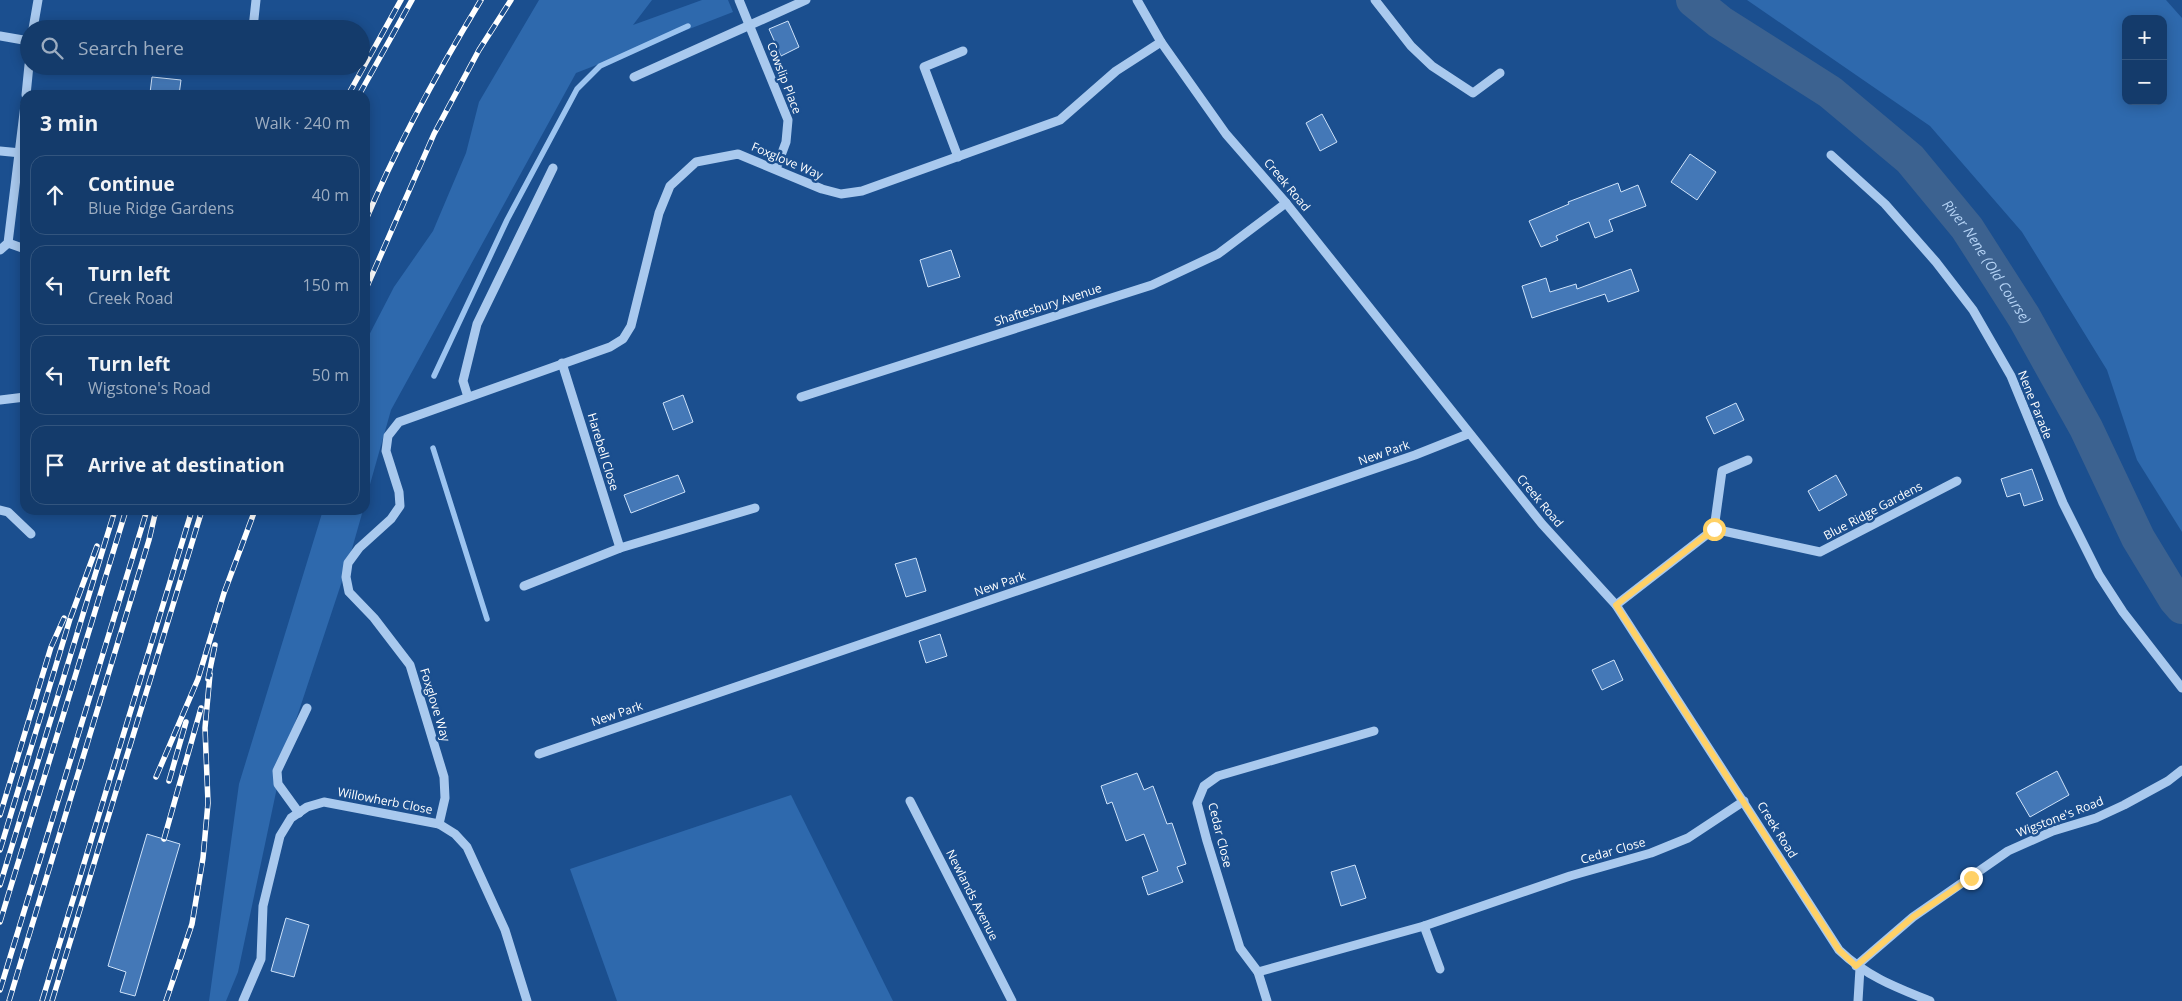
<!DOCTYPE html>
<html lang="en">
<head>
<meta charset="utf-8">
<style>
  :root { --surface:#143b6b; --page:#214673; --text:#f1f3f6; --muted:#9dadc1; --line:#33557e }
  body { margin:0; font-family:"Open Sans",sans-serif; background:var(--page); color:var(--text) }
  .controls { position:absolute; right:15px; top:15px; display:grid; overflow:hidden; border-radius:10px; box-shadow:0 2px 12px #0003 }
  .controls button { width:45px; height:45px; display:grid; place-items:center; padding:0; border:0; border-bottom:1px solid var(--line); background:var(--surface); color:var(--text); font:25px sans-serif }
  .stop { position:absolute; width:15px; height:15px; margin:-11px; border:4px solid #ffd166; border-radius:50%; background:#fff }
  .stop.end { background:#ffd166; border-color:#fff; box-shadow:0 1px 5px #0008 }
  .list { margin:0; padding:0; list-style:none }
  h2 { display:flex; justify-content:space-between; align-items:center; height:65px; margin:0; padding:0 20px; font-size:21px }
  h2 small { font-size:16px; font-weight:400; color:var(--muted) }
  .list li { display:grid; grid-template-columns:32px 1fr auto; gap:15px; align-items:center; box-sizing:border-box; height:80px; margin:0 10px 10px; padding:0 10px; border:1px solid var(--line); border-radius:15px }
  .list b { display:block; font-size:19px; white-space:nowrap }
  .list p { margin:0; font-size:16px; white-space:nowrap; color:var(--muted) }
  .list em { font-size:16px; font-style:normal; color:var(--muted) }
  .icon { flex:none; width:28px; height:28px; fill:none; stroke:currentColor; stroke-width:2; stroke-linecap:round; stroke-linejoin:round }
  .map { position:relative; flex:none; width:2182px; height:1001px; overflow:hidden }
  .search { position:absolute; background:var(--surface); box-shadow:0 2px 12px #0003; left:20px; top:20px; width:350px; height:55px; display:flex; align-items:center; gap:12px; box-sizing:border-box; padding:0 18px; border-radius:28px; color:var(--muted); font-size:19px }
  .panel { position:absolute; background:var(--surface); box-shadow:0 2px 12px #0003; left:20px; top:90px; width:350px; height:425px; border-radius:15px }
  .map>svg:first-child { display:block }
  .green { fill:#2e69ad; fill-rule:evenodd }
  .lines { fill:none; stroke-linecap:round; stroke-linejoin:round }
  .stream { stroke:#9cc4f0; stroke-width:5.5 }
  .river { stroke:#3c6290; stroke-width:34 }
  .building { fill:#4478b7; stroke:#cfe3fa }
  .minor { stroke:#a9c9ee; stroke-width:9 }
  .rail-casing { stroke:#fff; stroke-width:5.5 }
  .rail { stroke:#1b4f8f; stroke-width:4; stroke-dasharray:11; stroke-linecap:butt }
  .route { stroke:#ffd166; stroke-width:6 }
  .labels { text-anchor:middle; stroke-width:5; stroke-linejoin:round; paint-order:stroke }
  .street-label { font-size:12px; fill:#fff; stroke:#1b4f8f }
  .water-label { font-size:14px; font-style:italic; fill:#b5d3f5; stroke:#1b4f8f }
</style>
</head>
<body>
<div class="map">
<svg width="2182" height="1001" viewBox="0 0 2182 1001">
  <rect width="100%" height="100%" fill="#1b4f8f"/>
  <!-- green -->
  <g class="green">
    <polygon points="539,0 652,0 633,25 702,0 728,0 733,12 576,73 391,410 365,502 365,343 394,287 433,231 466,153 479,102"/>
    <path d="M1747 0H2166L2182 18V532L2137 460 2107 370 2022 232 1930 126ZM2126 19H2163V101H2126Z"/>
    <polygon points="323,510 363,510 348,563 283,759 238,972 226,1001 209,1001 239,784"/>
    <polygon points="791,795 893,1001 617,1001 570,869"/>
  </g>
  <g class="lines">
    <!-- stream -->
    <g class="stream">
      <polyline points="434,376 507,220 577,89 600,66 688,26"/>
      <polyline points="433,448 487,619"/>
    </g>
    <!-- river -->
    <path class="river" id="s1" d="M1693 0 1720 22 1830 92 1910 159 1967 228 2024 317 2086 428 2138 538 2175 599 2182 607"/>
  </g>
  <!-- building -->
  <g class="building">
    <polygon points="788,21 799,47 781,56 769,29"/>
    <polygon points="152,77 181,80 179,95 150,93"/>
    <polygon points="1322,114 1337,142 1320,151 1306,123"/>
    <polygon points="1690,154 1716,172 1697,200 1671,182"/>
    <polygon points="1618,183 1621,192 1638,185 1646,206 1609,220 1613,231 1595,238 1589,222 1556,236 1558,240 1541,247 1529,221 1569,204 1568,202"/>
    <polygon points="951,250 960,277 928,287 920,260"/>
    <polygon points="1631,269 1639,291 1608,302 1605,294 1532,318 1522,286 1546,278 1550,292 1576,284 1577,289"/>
    <polygon points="683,395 693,422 673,430 663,403"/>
    <polygon points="1736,403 1744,420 1714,434 1706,417"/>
    <polygon points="2032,469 2043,500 2024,506 2020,493 2007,497 2001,479"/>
    <polygon points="678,475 685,492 631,513 624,495"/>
    <polygon points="1836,475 1847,495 1819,511 1808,491"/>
    <polygon points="916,558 926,591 906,597 895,564"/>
    <polygon points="940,634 947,656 926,663 919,641"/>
    <polygon points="1614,660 1623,680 1602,690 1592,670"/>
    <polygon points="2057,771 2069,795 2030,817 2016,793"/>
    <polygon points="1137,773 1144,790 1153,786 1167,824 1172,823 1186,864 1177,867 1183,882 1148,895 1142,877 1158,871 1144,834 1126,841 1112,802 1107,804 1101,786"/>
    <polygon points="147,834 180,844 135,996 120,992 126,972 108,966"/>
    <polygon points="1355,865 1366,898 1341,906 1331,872"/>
    <polygon points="286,918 309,925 294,977 271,971"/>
  </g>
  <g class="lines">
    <!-- minor -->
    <g class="minor">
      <polyline points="739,0 788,120 786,142 776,169"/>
      <path d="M1137 0 1161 42 1226 134 1286 203 1542 524 1616 605 1839 950C1866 976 1895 987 1930 1001"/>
      <polyline points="1375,0 1411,46 1432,66 1473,93 1500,73"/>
      <polyline points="253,28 256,0"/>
      <polyline points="33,29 38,0"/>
      <polyline points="0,36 29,41"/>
      <polyline points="187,66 196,68"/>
      <polyline points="634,77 806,0"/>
      <polyline points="26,95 29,65"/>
      <polyline points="0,151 21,153"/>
      <polyline points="1831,155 1885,204 1936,262 1973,310 2011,376 2063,503 2099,575 2123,612 2182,688"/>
      <polyline points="958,157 924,67 963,51"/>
      <polyline points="8,243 25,249"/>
      <polyline points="0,250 8,243 25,105"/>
      <polyline points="562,363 620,548"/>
      <polyline points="468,397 463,381 477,324 553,168"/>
      <polyline points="801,397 1152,285 1218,254 1286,203"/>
      <polyline points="0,400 25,397"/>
      <polyline points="0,510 8,512 31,534"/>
      <polyline points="1714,529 1722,471 1748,460"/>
      <polyline points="524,586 620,548 755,508"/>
      <polyline points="1616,605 1714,529 1820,552 1957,481"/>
      <polyline points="1374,731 1218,776 1204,786 1197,803 1207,841 1240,948 1258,972 1424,926 1570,876 1651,853 1688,838 1744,801"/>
      <polyline points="539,754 1415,455 1468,434"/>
      <polyline points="910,801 1012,1001"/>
      <polyline points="299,813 278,784 277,771 307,708"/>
      <polyline points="1424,926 1440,969"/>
      <polyline points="1856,966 1913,917 2008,851 2053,831 2096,818 2124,805 2168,781 2182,770"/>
      <polyline points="1258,972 1267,1001"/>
      <polyline points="243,1001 261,959 263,906 280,836 291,818 307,807 324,802 439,824"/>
      <polyline points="527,1001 505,930 467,847 455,834 439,824 445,798 444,777 410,665 374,618 349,592 346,577 348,563 359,548 391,519 400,506 399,492 386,451 388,436 399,422 610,347 623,339 631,326 659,213 670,186 696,162 738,154 822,189 841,194 862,191 1060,120 1116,71 1161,42"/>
      <polyline points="1858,1001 1860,968"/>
    </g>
    <defs>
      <g id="rail">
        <polyline points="348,95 401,0"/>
        <polyline points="359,95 412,0"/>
        <path d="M365 222C397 145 438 71 481 0"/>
        <polyline points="365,291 434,134 479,50 511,0"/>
        <polyline points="208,679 215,645"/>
        <polyline points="156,777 198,679 224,593 255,510"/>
        <polyline points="169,781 186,722"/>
        <polyline points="0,815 51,647 64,618"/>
        <polyline points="164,839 201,708"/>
        <polyline points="0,850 70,619 97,546"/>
        <polyline points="0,885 115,510"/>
        <polyline points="0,922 126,510"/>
        <polyline points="0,990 147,510"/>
        <polyline points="9,1001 149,540 156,510"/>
        <polyline points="42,1001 192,510"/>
        <polyline points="52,1001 202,510"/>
        <polyline points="166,1001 192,924 203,858 208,803 205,728 210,674"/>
      </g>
    </defs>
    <!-- rail casing -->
    <use href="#rail" class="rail-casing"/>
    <!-- rail -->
    <use href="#rail" class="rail"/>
  </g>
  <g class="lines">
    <!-- route -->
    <polyline class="route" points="1714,529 1616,605 1839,950 1856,966 1913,917 1971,878"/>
  </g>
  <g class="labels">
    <!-- street labels -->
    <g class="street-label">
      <text transform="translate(784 78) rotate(69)" y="4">Cowslip Place</text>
      <text transform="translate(787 161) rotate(23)" y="4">Foxglove Way</text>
      <text transform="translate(1287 185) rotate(50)" y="4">Creek Road</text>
      <text transform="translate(1048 305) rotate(-18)" y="4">Shaftesbury Avenue</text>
      <text transform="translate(2035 405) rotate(68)" y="4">Nene Parade</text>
      <text transform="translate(603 452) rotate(73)" y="4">Harebell Close</text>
      <text transform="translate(1384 453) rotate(-19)" y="4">New Park</text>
      <text transform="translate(1540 501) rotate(50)" y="4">Creek Road</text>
      <text transform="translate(1873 511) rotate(-28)" y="4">Blue Ridge Gardens</text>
      <text transform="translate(1000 584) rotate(-19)" y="4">New Park</text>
      <text transform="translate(435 705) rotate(73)" y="4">Foxglove Way</text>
      <text transform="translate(617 714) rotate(-19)" y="4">New Park</text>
      <text transform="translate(385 801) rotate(11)" y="4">Willowherb Close</text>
      <text transform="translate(2060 817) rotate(-21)" y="4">Wigstone's Road</text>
      <text transform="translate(1777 830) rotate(58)" y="4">Creek Road</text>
      <text transform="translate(1220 835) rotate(76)" y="4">Cedar Close</text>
      <text transform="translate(1613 851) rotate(-16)" y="4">Cedar Close</text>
      <text transform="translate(972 895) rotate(63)" y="4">Newlands Avenue</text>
    </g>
    <!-- water labels -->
    <g class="water-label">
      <text dy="5" stroke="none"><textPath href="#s1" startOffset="398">River Nene (Old Course)</textPath></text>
    </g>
  </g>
</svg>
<div class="controls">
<button>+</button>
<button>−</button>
</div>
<div class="stop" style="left:1714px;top:529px"></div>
<div class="stop end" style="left:1971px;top:878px"></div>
<div class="search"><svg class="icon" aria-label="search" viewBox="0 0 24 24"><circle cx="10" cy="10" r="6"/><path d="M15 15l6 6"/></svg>Search here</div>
<section class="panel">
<h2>3 min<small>Walk · 240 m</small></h2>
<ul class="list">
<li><svg class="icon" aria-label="ahead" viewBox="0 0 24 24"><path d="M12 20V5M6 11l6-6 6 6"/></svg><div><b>Continue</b><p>Blue Ridge Gardens</p></div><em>40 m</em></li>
<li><svg class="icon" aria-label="left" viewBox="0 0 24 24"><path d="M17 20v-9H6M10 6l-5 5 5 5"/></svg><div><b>Turn left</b><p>Creek Road</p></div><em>150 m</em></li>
<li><svg class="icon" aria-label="left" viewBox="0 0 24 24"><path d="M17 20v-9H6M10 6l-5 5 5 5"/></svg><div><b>Turn left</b><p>Wigstone's Road</p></div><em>50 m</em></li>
<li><svg class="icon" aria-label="arrive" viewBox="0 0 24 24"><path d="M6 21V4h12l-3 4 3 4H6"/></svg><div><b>Arrive at destination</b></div></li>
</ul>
</section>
</div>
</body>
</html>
